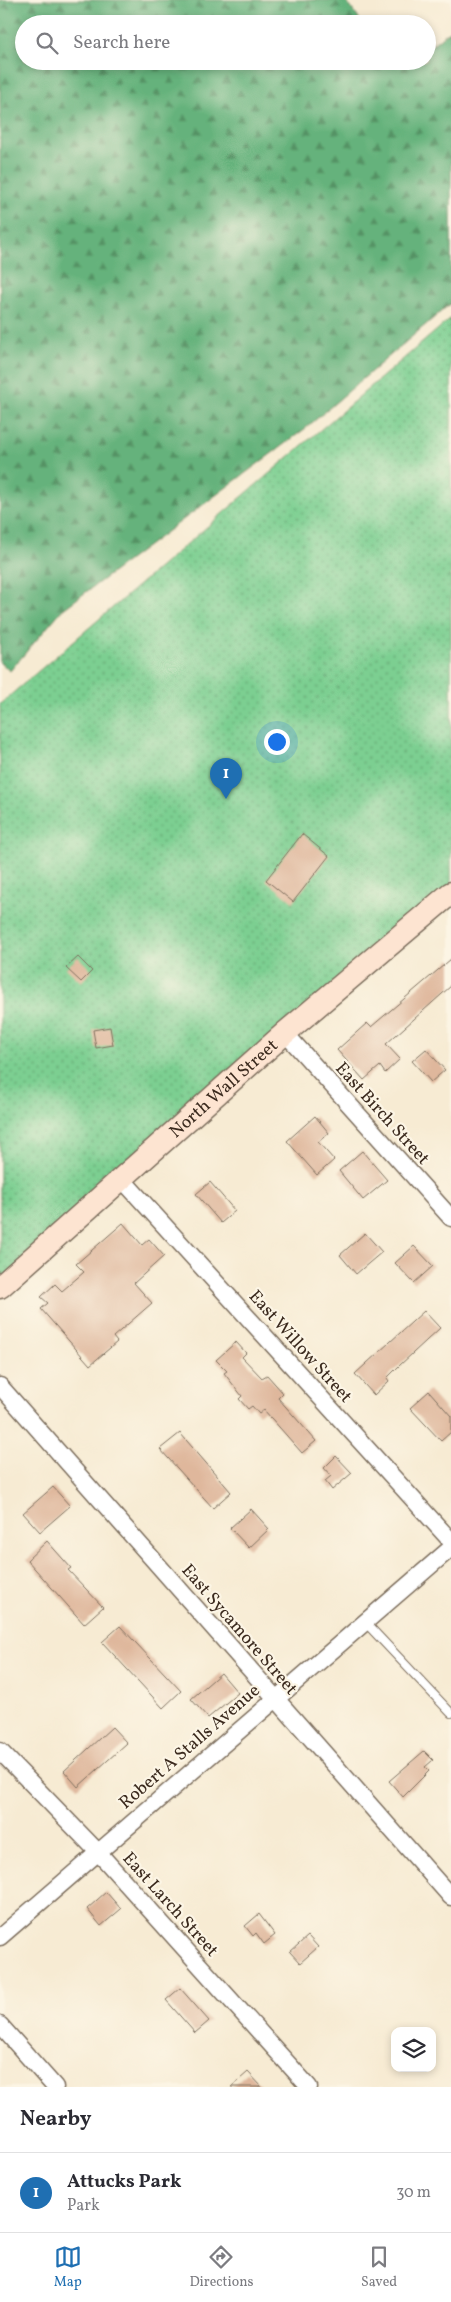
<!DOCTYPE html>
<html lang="en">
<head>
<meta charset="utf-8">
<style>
  :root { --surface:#fff; --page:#f2f2f3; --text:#2b2b33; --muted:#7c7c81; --line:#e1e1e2; --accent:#1f6fb2 }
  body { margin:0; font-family:Vollkorn,serif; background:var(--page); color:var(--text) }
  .controls { position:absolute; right:15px; bottom:15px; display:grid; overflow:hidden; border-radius:10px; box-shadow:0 2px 8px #0003 }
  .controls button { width:45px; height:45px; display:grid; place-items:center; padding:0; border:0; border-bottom:1px solid var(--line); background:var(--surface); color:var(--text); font:25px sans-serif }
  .you { position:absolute; left:276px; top:741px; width:18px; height:18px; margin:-12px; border:4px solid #fff; border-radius:50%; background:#1a73e8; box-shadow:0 0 0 8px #1a73e833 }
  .badge { display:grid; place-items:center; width:32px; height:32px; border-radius:50%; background:var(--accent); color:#fff; font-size:16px; font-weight:700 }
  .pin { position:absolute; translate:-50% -41px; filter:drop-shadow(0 1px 2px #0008) }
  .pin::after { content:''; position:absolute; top:26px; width:18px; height:15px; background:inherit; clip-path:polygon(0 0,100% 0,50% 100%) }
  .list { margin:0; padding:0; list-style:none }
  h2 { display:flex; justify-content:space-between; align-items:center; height:65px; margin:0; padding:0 20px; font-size:21px }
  h2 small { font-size:16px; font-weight:400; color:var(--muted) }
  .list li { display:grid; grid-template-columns:32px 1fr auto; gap:15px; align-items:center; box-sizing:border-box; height:80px; padding:0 20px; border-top:1px solid var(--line) }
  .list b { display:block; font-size:19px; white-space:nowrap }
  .list p { margin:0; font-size:16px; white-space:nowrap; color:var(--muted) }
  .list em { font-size:16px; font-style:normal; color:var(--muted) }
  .icon { flex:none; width:28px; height:28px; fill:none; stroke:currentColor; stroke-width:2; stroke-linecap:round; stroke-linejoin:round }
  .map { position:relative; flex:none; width:451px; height:2087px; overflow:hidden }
  .search { position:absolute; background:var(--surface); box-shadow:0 2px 8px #0003; left:15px; right:15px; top:15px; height:55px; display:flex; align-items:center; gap:12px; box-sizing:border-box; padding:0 18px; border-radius:28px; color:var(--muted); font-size:19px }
  .sheet { height:145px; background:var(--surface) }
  nav { display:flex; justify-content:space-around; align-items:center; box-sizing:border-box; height:70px; border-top:1px solid var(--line); background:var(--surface); font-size:14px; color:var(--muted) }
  nav a { display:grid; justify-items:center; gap:2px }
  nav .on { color:var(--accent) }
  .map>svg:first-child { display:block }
  .grass { fill:url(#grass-dots); stroke:#5c7c58 }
  .forest { fill:url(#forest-firs); stroke:#506e4c }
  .building { fill:#dfb79c }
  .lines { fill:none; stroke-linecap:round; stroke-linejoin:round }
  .lane-casing { stroke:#7d6e5d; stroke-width:10 }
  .street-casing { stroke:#7d6e5d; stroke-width:19 }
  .secondary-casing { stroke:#7d6e5d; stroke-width:25 }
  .lane { stroke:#fff; stroke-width:8 }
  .street { stroke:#fff; stroke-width:16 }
  .secondary { stroke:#fde4d1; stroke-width:22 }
  .labels { text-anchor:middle; stroke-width:4.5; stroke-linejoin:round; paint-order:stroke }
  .street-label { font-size:18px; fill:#3b2a1e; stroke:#fcf5e5 }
</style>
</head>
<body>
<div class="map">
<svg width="451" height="2087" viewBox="0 0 451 2087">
  <defs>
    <pattern id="grass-dots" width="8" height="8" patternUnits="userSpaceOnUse" patternTransform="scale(1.25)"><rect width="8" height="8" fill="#7ccf91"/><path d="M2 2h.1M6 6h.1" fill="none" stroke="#67a876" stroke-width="1.8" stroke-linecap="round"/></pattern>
    <pattern id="forest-firs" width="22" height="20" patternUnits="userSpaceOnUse" patternTransform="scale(1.25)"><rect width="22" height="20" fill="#65b27b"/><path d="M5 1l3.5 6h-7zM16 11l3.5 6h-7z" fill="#549164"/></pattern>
  </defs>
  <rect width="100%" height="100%" fill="#fcf5e5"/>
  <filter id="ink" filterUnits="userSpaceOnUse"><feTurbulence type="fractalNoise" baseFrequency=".02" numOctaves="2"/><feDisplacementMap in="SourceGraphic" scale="10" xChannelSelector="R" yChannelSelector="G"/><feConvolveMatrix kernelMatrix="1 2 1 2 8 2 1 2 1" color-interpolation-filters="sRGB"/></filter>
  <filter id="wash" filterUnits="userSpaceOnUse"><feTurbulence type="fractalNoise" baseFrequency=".0096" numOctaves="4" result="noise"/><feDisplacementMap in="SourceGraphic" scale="20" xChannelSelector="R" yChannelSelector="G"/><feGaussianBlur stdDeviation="1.12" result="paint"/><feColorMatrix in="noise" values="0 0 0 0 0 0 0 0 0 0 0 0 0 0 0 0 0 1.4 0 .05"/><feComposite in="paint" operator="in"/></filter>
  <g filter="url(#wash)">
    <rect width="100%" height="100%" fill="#f7ebd3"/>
    <!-- grass -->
    <polygon class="grass" points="451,318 451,894 0,1289 0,704"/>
    <!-- forest -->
    <polygon class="forest" points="0,0 345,0 363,24 24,24 24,61 427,61 427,48 451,30 451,303 306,428 62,610 10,671 0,663"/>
    <g id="blocks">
      <!-- building -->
      <g class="building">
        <polygon points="302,834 329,856 293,902 266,880"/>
        <polygon points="78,957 92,971 81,982 66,968"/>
        <polygon points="451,959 451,986 386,1044 400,1059 385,1073 380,1066 364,1080 337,1050 367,1023 371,1027"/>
        <polygon points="110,1027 113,1045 96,1048 93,1030"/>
        <polygon points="426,1049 445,1070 431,1082 412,1061"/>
        <polygon points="315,1116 329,1133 318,1142 334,1160 317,1175 287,1141"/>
        <polygon points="362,1151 387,1180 363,1200 339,1171"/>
        <polygon points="210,1182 235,1211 221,1223 196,1194"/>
        <polygon points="123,1223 142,1245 149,1239 164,1256 134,1283 152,1303 113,1337 117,1342 90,1365 41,1309 48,1303 41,1297 55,1284 62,1291 84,1272 76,1264"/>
        <polygon points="365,1233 382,1252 356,1274 340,1255"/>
        <polygon points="414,1246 433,1266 414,1283 395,1263"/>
        <polygon points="424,1311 440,1328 400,1365 387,1378 389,1381 374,1395 355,1374"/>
        <polygon points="236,1342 246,1353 242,1357 262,1378 267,1375 283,1393 278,1398 316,1441 302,1453 264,1410 259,1414 252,1406 248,1409 239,1399 242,1396 224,1373 227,1371 216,1360"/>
        <polygon points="429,1391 451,1416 451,1432 441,1441 410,1408"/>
        <polygon points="180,1433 231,1492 213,1508 160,1449"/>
        <polygon points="336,1456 352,1473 332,1490 325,1481 331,1476 324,1468"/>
        <polygon points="53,1487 70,1506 40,1532 23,1513"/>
        <polygon points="251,1509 269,1529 249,1548 230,1528"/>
        <polygon points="47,1541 71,1568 68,1570 103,1607 84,1624 27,1560"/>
        <polygon points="120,1626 181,1691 163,1708 102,1642"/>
        <polygon points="221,1673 238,1693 208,1718 191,1699"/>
        <polygon points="112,1727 127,1743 78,1787 64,1771"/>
        <polygon points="424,1751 433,1760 425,1767 429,1771 403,1797 389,1781"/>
        <polygon points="106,1892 121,1909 101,1926 87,1909"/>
        <polygon points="259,1914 275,1935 264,1944 256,1933 253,1936 245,1926"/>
        <polygon points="308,1936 318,1947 300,1963 290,1952"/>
        <polygon points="180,1988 209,2021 195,2033 166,2000"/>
        <polygon points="248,2072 262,2087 231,2087"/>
      </g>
    </g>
  </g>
  <g filter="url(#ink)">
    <use href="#blocks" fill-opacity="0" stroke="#7d6e5d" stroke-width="1"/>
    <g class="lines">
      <defs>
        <polyline id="lane" points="365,1622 451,1713"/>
        <g id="street">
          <polyline points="285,1033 451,1218"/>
          <polyline points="121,1178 451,1541"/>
          <polyline points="0,1386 451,1897"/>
          <polyline points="0,1751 97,1851 309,2087"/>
          <polyline points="0,1937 451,1548"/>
          <polyline points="0,2025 55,2087"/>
        </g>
        <g id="secondary">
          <path id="s1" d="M0 1287 285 1033 451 893"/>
        </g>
      </defs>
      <!-- lane casing -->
      <use href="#lane" class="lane-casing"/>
      <!-- street casing -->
      <use href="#street" class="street-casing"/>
      <!-- secondary casing -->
      <use href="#secondary" class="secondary-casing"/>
      <!-- lane -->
      <use href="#lane" class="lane"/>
      <!-- street -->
      <use href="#street" class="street"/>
      <!-- secondary -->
      <use href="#secondary" class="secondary"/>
    </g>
  </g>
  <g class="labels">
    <!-- street labels -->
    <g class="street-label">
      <text dy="6" stroke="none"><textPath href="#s1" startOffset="299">North Wall Street</textPath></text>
      <text transform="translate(383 1113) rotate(48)" y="6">East Birch Street</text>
      <text transform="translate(301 1346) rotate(48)" y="6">East Willow Street</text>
      <text transform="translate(240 1629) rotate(49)" y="6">East Sycamore Street</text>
      <text transform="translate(189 1746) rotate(-41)" y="6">Robert A Stalls Avenue</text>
      <text transform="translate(171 1904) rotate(48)" y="6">East Larch Street</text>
    </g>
  </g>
</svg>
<div class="controls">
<button><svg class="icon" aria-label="layers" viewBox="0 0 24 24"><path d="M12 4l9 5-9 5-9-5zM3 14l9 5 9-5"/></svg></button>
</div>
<div class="you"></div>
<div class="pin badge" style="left:226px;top:799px">1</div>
<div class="search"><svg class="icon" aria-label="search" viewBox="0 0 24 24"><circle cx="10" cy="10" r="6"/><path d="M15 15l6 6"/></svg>Search here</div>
</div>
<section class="sheet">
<h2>Nearby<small></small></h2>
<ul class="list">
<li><span class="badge">1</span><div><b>Attucks Park</b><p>Park</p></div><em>30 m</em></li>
</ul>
</section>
<nav>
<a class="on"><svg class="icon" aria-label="map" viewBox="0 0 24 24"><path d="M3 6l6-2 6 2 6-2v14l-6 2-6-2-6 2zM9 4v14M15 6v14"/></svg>Map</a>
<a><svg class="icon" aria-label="directions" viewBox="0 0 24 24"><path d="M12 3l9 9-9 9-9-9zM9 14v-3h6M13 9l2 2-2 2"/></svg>Directions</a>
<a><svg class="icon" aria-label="saved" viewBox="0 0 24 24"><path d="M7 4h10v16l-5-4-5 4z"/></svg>Saved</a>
</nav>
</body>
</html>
